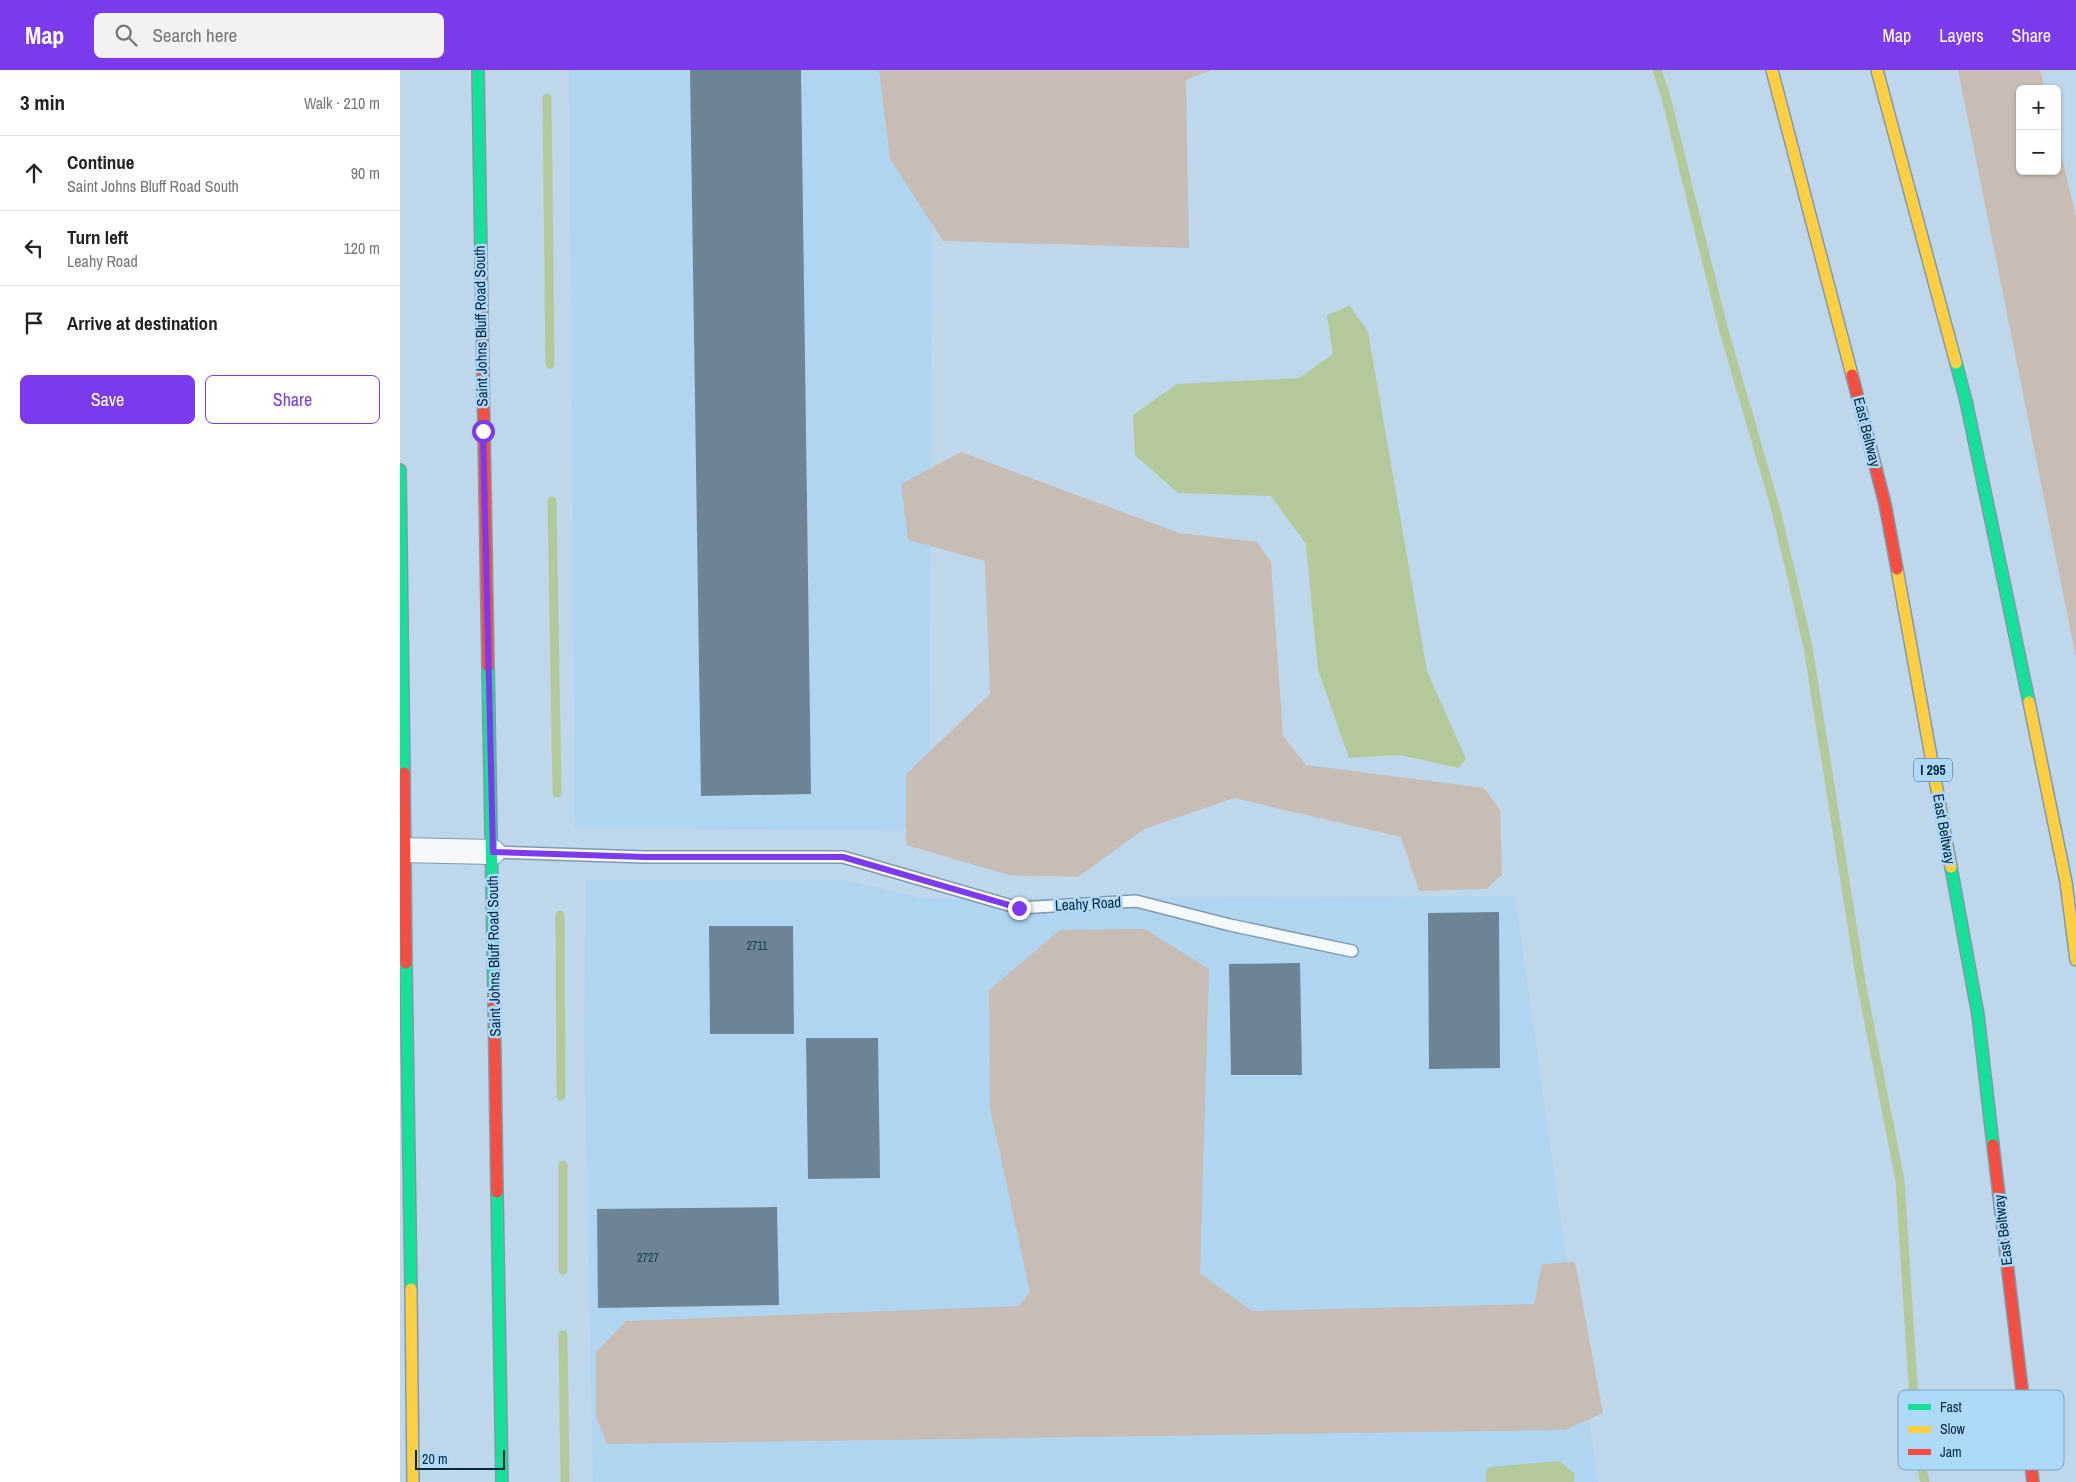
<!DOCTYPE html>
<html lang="en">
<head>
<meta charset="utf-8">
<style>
  :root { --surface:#fff; --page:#f2f2f2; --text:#222; --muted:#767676; --line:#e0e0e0; --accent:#7c3aed }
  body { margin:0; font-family:"Archivo Narrow",sans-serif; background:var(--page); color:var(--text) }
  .controls { position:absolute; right:15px; top:15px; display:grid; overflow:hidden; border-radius:8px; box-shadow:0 1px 4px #0004 }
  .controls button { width:45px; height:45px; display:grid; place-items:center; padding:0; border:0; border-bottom:1px solid var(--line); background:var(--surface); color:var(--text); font:25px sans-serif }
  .scale { position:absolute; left:15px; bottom:12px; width:90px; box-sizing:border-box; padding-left:5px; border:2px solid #06283d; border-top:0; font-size:14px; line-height:18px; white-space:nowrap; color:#06283d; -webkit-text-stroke:4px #add9fb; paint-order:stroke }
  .stop { position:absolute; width:15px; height:15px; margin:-11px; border:4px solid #7c3aed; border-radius:50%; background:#fff }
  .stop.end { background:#7c3aed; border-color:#fff; box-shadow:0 1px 5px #0008 }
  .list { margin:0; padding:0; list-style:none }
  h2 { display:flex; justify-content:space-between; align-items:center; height:65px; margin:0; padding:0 20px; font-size:21px }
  h2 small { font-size:16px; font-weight:400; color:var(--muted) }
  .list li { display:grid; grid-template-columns:32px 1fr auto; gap:15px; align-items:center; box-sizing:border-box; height:75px; padding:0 20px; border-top:1px solid var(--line) }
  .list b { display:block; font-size:19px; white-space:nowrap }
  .list p { margin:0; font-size:16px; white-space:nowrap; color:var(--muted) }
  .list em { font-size:16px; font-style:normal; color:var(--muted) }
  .actions { display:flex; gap:10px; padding:15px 20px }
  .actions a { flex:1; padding:11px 0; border:1px solid var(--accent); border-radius:8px; text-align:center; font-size:18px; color:var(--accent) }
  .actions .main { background:var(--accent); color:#fff }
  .icon { flex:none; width:28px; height:28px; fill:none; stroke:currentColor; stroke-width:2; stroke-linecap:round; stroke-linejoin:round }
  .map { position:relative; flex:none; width:1676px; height:1412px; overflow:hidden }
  header { display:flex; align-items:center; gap:30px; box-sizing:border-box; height:70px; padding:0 25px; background:var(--accent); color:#fff }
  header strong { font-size:24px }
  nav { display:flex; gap:28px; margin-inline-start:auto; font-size:18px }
  .search { width:350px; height:45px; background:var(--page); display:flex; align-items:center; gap:12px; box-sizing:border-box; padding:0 18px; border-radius:8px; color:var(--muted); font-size:19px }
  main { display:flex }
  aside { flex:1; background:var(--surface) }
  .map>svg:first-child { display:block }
  .built { fill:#afd5f1 }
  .green { fill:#c7bdb5 }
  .water { fill:#b3c99a }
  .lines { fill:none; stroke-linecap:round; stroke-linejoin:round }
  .stream { stroke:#b3c99a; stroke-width:9 }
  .building { fill:#6c8494 }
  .lane-casing { stroke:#809aad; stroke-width:14 }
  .street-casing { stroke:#809aad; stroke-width:26 }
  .fast-casing { stroke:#809aad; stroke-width:14 }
  .slow-casing { stroke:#809aad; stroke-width:14 }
  .jam-casing { stroke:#809aad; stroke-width:14 }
  .lane { stroke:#f5f9fc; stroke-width:11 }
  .street { stroke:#f5f9fc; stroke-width:24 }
  .fast { stroke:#16e098; stroke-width:11 }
  .slow { stroke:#ffcf43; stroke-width:11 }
  .jam { stroke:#f24e42; stroke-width:11 }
  .route { stroke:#7c3aed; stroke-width:6 }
  .labels { text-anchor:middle; stroke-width:5; stroke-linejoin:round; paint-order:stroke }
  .number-label { font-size:12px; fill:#203f53 }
  .shield { fill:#add9fb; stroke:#385d76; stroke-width:1 }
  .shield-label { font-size:14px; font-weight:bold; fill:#06283d }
  .street-label { font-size:15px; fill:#06283d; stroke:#add9fb }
  .key { fill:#add9fb; stroke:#7ba4c2; stroke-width:1 }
  .key-label { font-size:14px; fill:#06283d }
</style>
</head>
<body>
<header>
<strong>Map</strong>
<div class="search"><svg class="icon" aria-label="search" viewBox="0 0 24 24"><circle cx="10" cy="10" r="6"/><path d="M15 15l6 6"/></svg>Search here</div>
<nav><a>Map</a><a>Layers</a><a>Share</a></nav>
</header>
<main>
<aside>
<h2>3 min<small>Walk · 210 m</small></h2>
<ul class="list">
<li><svg class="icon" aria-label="ahead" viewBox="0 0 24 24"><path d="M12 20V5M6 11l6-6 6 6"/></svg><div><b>Continue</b><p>Saint Johns Bluff Road South</p></div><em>90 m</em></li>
<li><svg class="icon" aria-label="left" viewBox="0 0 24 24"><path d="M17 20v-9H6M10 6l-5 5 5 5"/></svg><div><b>Turn left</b><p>Leahy Road</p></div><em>120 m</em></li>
<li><svg class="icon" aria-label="arrive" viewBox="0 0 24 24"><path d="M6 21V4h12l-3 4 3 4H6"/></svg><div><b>Arrive at destination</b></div></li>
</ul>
<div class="actions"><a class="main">Save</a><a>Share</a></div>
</aside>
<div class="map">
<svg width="1676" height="1412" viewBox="0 0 1676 1412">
  <rect width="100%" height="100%" fill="#bed7ea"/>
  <!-- built -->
  <g class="built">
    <polygon points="169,0 533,0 529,760 175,758"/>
    <polygon points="186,810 445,810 525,829 1115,826 1198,1412 193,1412 184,965"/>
  </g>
  <!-- green -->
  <g class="green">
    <polygon points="479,0 812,0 786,10 789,178 543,171 490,89"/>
    <polygon points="1558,0 1640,0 1645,19 1620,19 1620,101 1657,101 1657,66 1676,147 1676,588"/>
    <polygon points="561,382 779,463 857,472 871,492 883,666 906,695 1084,718 1100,740 1102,805 1086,819 1019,821 1001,767 834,728 744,759 678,807 609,805 506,775 506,704 590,624 585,491 508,470 501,414"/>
    <polygon points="745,859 809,899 800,1203 852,1241 1134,1234 1142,1194 1175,1192 1203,1343 1165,1360 207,1374 196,1346 196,1282 226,1251 619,1236 630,1222 590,1038 589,920 660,860"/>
  </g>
  <!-- water -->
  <g class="water">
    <polygon points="950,236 968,262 1027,601 1066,689 1059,698 1000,685 949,688 918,600 906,474 871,426 778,423 735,385 733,345 777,314 899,308 933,284 927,245"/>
    <polygon points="1159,1391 1174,1403 1174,1412 1086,1412 1086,1401 1090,1397"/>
  </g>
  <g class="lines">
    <!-- stream -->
    <g class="stream">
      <polyline points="1257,0 1265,24 1324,261 1376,440 1408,577 1461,912 1500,1110 1517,1377 1525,1412"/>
      <polyline points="147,28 150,294"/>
      <polyline points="152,431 157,723"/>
      <polyline points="160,845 161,1026"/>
      <polyline points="163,1095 163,1200"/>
      <polyline points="163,1265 165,1412"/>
    </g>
  </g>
  <!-- building -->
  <g class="building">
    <polygon points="290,0 401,0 411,724 301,726"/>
    <polygon points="1099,842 1100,998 1029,999 1028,843"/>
    <polygon points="309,856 393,856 394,964 310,964"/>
    <polygon points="900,893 902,1005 831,1005 829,894"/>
    <polygon points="406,968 478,968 480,1108 408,1109"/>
    <polygon points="377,1137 379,1235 198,1238 197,1139"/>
  </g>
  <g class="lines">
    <defs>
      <polyline id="lane" points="93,782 245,787 443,787 619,838 736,831 830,855 952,881"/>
      <polyline id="street" points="0,780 93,782"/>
      <g id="fast">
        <polyline points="78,0 81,188"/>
        <polyline points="1556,293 1566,331 1629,632"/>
        <polyline points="0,400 4,703"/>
        <polyline points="88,596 94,924"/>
        <polyline points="1551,797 1578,945 1593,1075"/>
        <polyline points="6,893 11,1219"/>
        <polyline points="97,1122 102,1412"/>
      </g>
      <g id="slow">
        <polyline points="1372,0 1452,305"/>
        <polyline points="1477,0 1556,293"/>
        <polyline points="1497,499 1551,797"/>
        <polyline points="1629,632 1666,812 1676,890"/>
        <polyline points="11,1219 13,1412"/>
      </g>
      <g id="jam">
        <polyline points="81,188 88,596"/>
        <polyline points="1452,305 1485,434 1497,499"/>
        <polyline points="4,703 6,893"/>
        <polyline points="94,924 97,1122"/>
        <polyline points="1593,1075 1633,1412"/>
      </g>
    </defs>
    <!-- lane casing -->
    <use href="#lane" class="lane-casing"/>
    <!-- street casing -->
    <use href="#street" class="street-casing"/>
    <!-- fast casing -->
    <use href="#fast" class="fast-casing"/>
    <!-- slow casing -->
    <use href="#slow" class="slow-casing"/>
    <!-- jam casing -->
    <use href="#jam" class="jam-casing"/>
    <!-- lane -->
    <use href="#lane" class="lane"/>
    <!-- street -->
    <use href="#street" class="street"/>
    <!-- fast -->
    <use href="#fast" class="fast"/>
    <!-- slow -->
    <use href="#slow" class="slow"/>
    <!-- jam -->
    <use href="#jam" class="jam"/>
  </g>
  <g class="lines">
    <!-- route -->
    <polyline class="route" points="83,361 93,782 245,787 443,787 619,838"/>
  </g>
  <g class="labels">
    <!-- number labels -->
    <g class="number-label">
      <text x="357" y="880">2711</text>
      <text x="248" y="1192">2727</text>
    </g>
    <!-- shield labels -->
    <rect class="shield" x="1514" y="688.5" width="38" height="23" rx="4"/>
    <g class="shield-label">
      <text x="1533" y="705">I 295</text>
    </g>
    <!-- street labels -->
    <g class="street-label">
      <text transform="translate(81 256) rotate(-91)" y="5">Saint Johns Bluff Road South</text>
      <text transform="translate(1467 362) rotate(76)" y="5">East Beltway</text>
      <text transform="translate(1544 759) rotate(80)" y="5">East Beltway</text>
      <text transform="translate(688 834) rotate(-3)" y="5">Leahy Road</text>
      <text transform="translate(94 886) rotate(-91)" y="5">Saint Johns Bluff Road South</text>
      <text transform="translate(1603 1160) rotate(-97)" y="5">East Beltway</text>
    </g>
  </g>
  <!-- legend -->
  <rect x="1498" y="1320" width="166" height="80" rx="8" class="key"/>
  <rect x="1508" y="1334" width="23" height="6" fill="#16e098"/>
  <rect x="1508" y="1356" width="23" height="7" fill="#ffcf43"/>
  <rect x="1508" y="1379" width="23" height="6" fill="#f24e42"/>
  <g class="key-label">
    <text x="1540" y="1342">Fast</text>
    <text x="1540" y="1364">Slow</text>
    <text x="1540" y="1387">Jam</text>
  </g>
</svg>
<div class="controls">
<button>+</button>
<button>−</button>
</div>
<div class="scale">20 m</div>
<div class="stop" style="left:83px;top:361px"></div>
<div class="stop end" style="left:619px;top:838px"></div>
</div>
</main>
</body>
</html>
